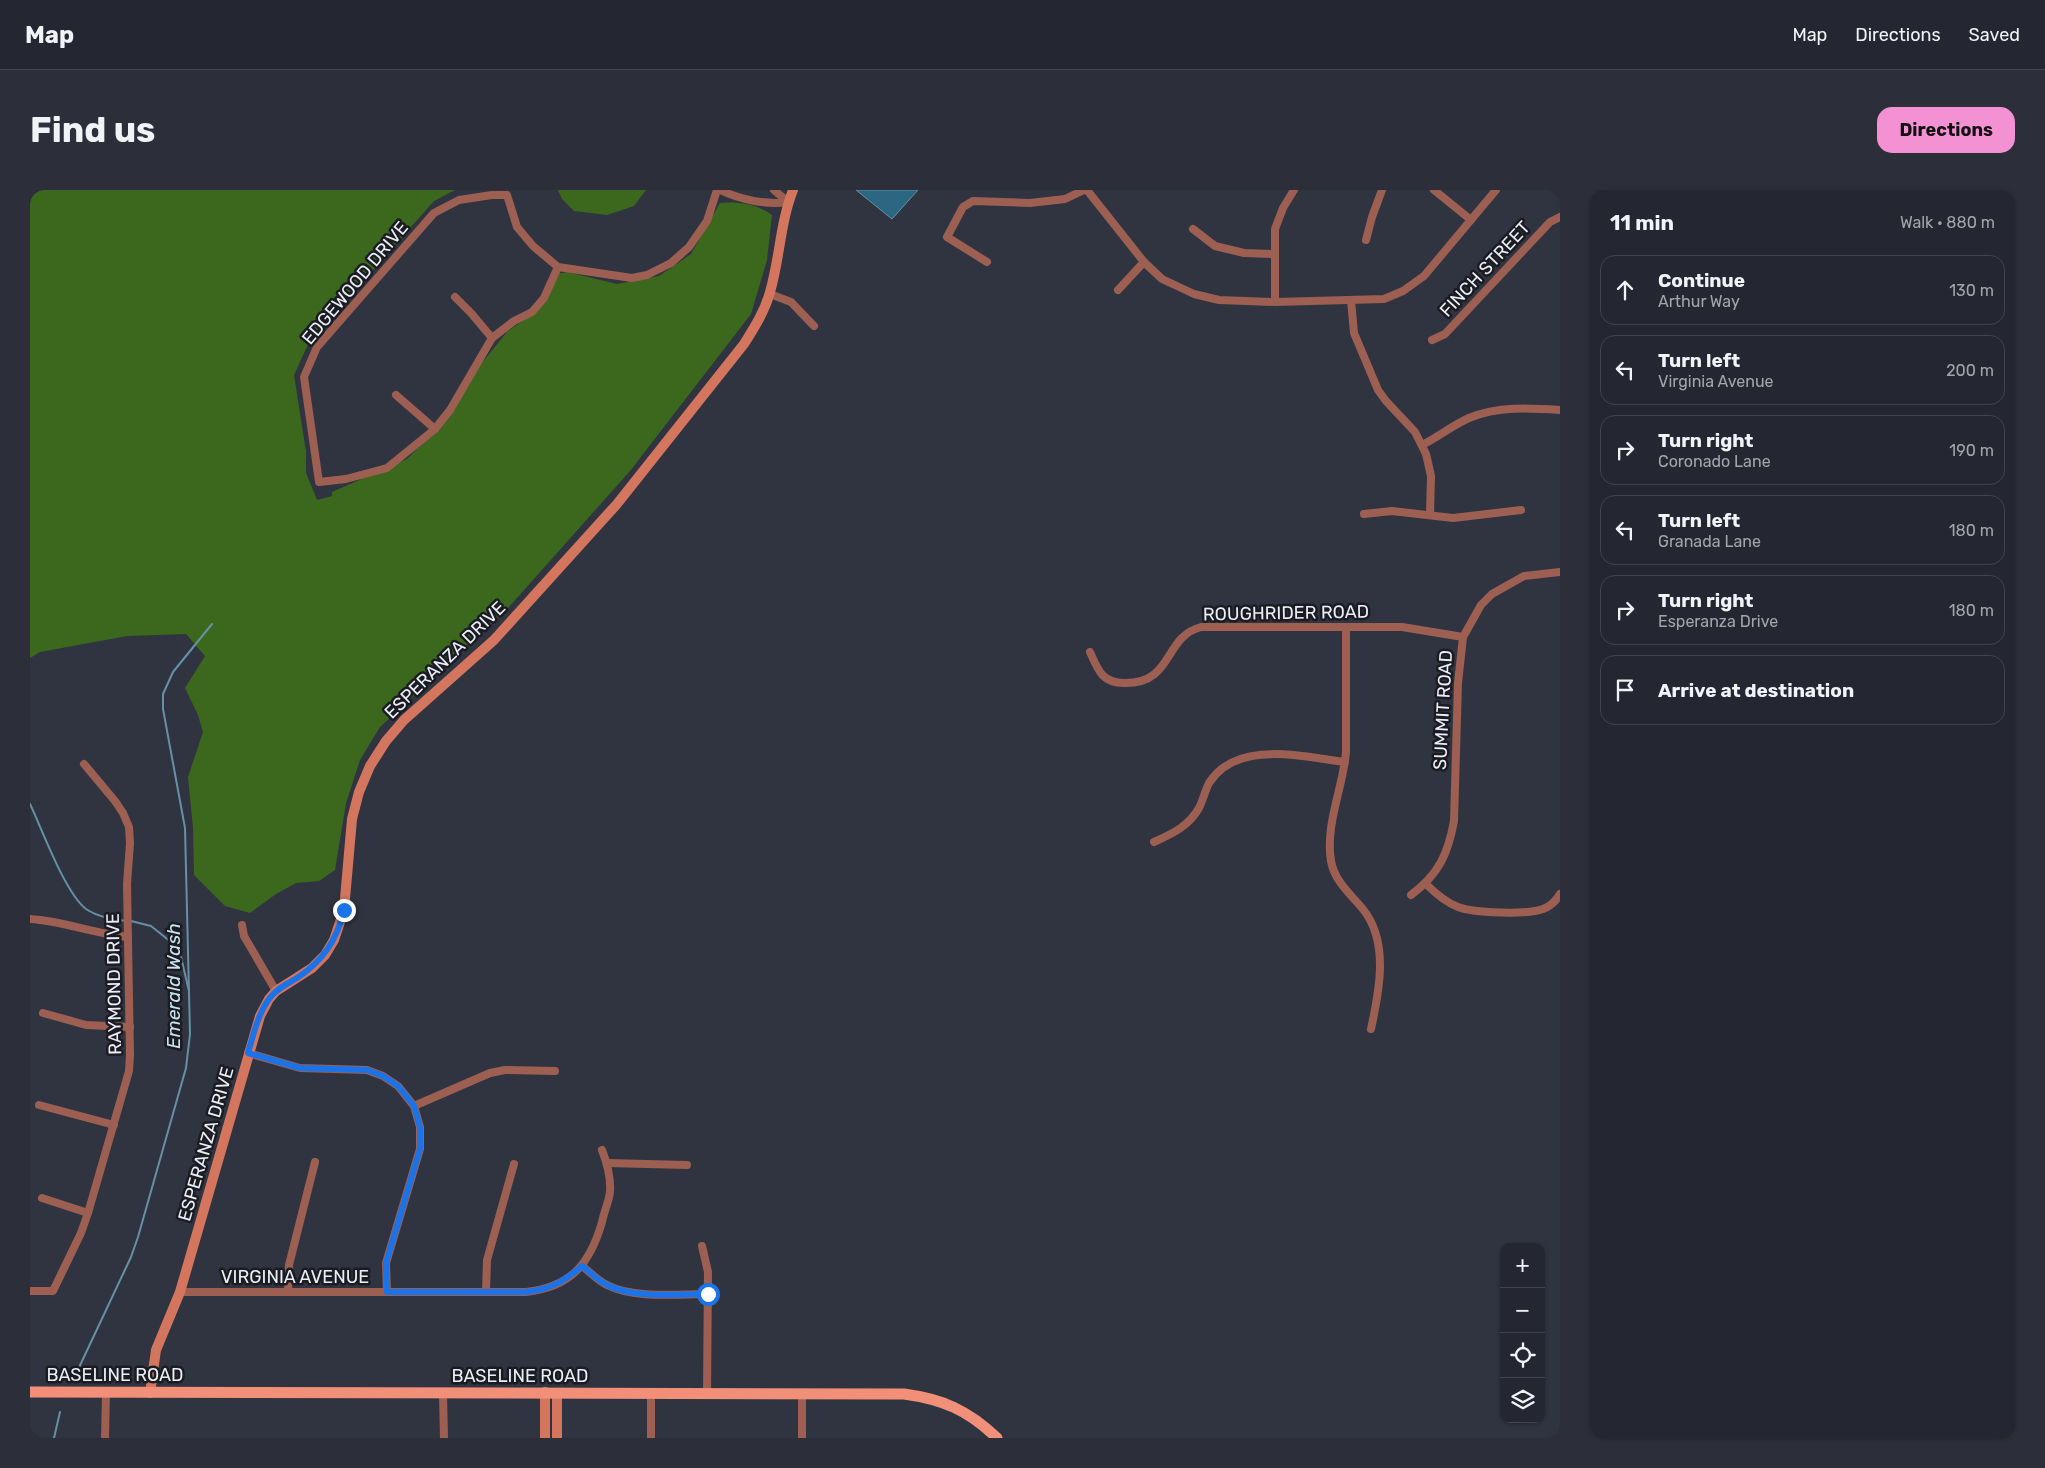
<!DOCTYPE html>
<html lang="en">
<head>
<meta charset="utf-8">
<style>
  :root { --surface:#242731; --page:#2c2f39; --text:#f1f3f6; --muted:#a3a5ab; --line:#41444d; --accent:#f491d3 }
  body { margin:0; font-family:Rubik,sans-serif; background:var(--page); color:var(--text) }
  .controls { position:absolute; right:15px; bottom:15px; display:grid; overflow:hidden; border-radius:10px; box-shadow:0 1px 4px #0004 }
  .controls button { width:45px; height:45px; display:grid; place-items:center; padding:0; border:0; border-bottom:1px solid var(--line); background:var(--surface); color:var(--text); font:25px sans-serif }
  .stop { position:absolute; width:15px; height:15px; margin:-11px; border:4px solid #1a73e8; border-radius:50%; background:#fff }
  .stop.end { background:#1a73e8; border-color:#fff; box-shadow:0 1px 5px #0008 }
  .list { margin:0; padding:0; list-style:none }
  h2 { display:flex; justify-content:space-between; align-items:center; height:65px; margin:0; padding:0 20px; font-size:21px }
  h2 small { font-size:16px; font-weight:400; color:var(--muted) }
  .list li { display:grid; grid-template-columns:32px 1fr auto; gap:15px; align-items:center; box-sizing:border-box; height:70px; margin:0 10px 10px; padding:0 10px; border:1px solid var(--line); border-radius:15px }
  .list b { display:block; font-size:19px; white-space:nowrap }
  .list p { margin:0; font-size:16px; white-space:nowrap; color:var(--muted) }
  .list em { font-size:16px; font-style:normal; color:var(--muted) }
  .icon { flex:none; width:28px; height:28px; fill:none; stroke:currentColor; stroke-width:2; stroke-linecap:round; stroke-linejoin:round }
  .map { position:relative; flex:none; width:1530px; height:1248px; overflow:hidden; border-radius:15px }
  header { display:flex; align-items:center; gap:30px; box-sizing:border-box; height:70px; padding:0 25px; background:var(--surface); border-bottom:1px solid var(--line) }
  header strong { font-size:24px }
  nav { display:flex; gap:28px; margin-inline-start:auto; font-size:18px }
  .intro { display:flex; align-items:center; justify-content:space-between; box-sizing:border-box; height:120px; padding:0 30px }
  h1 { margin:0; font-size:35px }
  .button { padding:12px 22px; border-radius:15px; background:var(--accent); color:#111; font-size:18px; font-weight:700 }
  main { display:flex; gap:30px; padding:0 30px }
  aside { flex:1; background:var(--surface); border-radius:15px; box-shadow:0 1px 4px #0004 }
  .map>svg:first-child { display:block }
  .green { fill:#3c681d }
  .water { fill:#2c6782; stroke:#6590a5 }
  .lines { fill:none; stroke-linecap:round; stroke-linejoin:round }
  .stream { stroke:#6590a5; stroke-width:2 }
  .minor { stroke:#9c5f51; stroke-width:8 }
  .secondary { stroke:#d4755e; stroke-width:10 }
  .primary { stroke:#f28f78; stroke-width:11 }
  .route { stroke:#1a73e8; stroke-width:6 }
  .labels { text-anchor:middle; stroke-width:5; stroke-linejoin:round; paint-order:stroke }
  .street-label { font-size:18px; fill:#ebeef7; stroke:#1a1c22 }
  .water-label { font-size:19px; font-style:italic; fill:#cbe3ef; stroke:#1a1c22 }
</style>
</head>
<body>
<header>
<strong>Map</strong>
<nav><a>Map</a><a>Directions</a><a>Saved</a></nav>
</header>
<div class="intro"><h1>Find us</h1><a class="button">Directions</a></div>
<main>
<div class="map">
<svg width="1530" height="1248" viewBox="0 0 1530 1248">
  <rect width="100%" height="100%" fill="#303441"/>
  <!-- green -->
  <g class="green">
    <path d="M0 0H425L404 11 279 152 264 185 276 262V283L287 310 302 306V302L377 269 411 235 443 184 477 142 502 124 528 84 537 82 587 94 629 86 661 64 690 13C707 11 728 14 742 25L737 70 721 124 600 281 478 418 350 537 330 570 316 613 305 680 289 691 266 693 246 704 220 723 195 716 164 685 163 638 158 587 173 542 168 525 155 498 175 466 156 444 97 446 10 462 0 468Z"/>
    <polygon points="528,0 616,0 604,16 577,25 544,21 532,9"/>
  </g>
  <!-- water -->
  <polygon class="water" points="826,0 888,0 862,29"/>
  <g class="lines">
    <!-- stream -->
    <g class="stream">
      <path d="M0 614C12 639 35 703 56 719 68 727 82 729 96 731"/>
      <polyline points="101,731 121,736 141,752"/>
      <polyline points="151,767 159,801"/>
      <polyline points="45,1186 101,1067 108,1047 156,878 160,844 155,638 133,519 133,504 143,482 182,434"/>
      <polyline points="24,1248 30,1222"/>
    </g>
    <!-- minor -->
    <g class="minor">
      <path d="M690 0C711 10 736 15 758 12"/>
      <polyline points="744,0 758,12"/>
      <polyline points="1057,0 1114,72 1132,89 1164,104 1189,110 1245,112 1354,109 1373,101 1394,86 1466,0"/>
      <polyline points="1404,0 1441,30"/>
      <polyline points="1163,39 1185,56 1214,63 1245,64"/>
      <polyline points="1336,50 1342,27 1352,0"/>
      <polyline points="957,72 917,47 933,17 943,11 1000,13 1035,9 1054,0"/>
      <polyline points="528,77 514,108 502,122 484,131 462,148 420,220 405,239 357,278 316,289 289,292 274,187 287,157 404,23 429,10 462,5 477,5 487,37 503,56 528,77 602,88 617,85 641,73 659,57 677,31 687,0"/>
      <polyline points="1088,100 1114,72"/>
      <polyline points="740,104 761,112 784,136"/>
      <polyline points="425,107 441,123 462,148"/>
      <polyline points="1321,110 1324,143 1348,200 1356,211 1385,242 1396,264 1401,286 1400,325"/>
      <polyline points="1245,112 1245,39 1253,18 1264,0"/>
      <polyline points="1402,150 1415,144 1520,32 1530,27"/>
      <polyline points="366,205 405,239"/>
      <path d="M1392 255C1408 247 1423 235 1439 228 1468 216 1499 218 1530 220"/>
      <polyline points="1334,324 1362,321 1423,328 1491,320"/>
      <path d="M1316 437V562C1313 598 1295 634 1301 671 1304 690 1320 704 1332 718 1360 751 1349 802 1341 839"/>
      <path d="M1060 462C1068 480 1072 493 1094 493 1144 494 1133 447 1171 437H1372L1433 447"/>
      <path d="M1124 652C1142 644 1159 636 1169 618 1173 610 1175 601 1179 593 1207 549 1273 567 1315 572"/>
      <path d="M1396 694C1405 703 1415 712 1428 717 1444 723 1496 725 1513 719 1521 716 1526 711 1530 704"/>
      <path d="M1381 705C1409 684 1418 664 1424 631L1428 493 1433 447 1451 415 1462 404 1494 386 1530 382"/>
      <path d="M0 729C34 731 64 744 98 747"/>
      <polyline points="212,735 214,746 246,801"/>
      <polyline points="13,823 56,835 100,837"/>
      <polyline points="218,863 270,878 337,880 353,886 368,896 384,916 390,937 390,959 356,1073 357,1102"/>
      <polyline points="9,915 84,935"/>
      <polyline points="384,916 460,883 475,880 525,881"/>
      <polyline points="577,973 657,975"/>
      <polyline points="12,1008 58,1023"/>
      <polyline points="672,1056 678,1082 677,1204"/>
      <path d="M552 1076C560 1082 568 1091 577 1095 604 1109 648 1104 678 1104"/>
      <polyline points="0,1101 23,1101 51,1043 58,1023 99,881 100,865 97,694 100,653 99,637 93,623 85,611 54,574"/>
      <path d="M150 1102H496C541 1097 560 1074 572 1032 574 1022 579 1011 580 1002 581 988 577 973 572 960"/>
      <polyline points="258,1102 259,1075 285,972"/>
      <polyline points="456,1102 457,1070 484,974"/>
      <polyline points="413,1204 414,1248"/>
      <polyline points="621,1204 621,1248"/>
      <polyline points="75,1248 76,1202"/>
      <polyline points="772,1248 772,1204"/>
    </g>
    <!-- secondary -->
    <g class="secondary">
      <polyline points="515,1202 515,1248"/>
      <path d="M120 1203 126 1160 150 1102 230 826 239 809 246 801 282 778 295 765 304 750 314 720 322 629 329 602 340 576 356 551 374 530 464 450 587 314 714 154C724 138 735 121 740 102 750 68 750 33 763 0"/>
      <polyline points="527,1203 527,1248"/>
    </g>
    <!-- primary -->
    <path class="primary" d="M0 1202 874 1204C912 1209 938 1220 967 1248"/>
  </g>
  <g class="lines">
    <!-- route -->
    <path class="route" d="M314 720C307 750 293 771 267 788 257 794 246 799 239 809 228 824 223 846 218 863L270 878 337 880 353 886 368 896 384 916 390 937V959L356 1073 357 1102H496C521 1099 533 1092 552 1076 560 1082 568 1091 577 1095 604 1109 648 1104 678 1104"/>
  </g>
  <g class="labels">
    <!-- street labels -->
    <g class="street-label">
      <text transform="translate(1455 79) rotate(-47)" y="6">FINCH STREET</text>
      <text transform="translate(325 93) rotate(-50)" y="6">EDGEWOOD DRIVE</text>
      <text transform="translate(1256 423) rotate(-1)" y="6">ROUGHRIDER ROAD</text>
      <text transform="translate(415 470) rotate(-44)" y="6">ESPERANZA DRIVE</text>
      <text transform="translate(1413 520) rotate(-87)" y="6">SUMMIT ROAD</text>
      <text transform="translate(84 794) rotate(-91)" y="6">RAYMOND DRIVE</text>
      <text transform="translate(176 954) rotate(-74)" y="6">ESPERANZA DRIVE</text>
      <text x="265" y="1093">VIRGINIA AVENUE</text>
      <text x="85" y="1191">BASELINE ROAD</text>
      <text x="490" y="1192">BASELINE ROAD</text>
    </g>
    <!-- water labels -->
    <g class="water-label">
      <text transform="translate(143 796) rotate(-90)" y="7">Emerald Wash</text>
    </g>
  </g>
</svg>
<div class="controls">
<button>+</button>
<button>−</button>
<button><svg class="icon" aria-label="locate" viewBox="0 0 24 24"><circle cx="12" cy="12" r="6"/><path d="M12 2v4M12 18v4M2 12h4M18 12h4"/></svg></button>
<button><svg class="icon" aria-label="layers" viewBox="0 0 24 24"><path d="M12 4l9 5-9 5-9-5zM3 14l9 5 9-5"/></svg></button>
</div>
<div class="stop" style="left:678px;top:1104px"></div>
<div class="stop end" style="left:314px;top:720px"></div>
</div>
<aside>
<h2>11 min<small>Walk · 880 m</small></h2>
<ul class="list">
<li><svg class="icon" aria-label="ahead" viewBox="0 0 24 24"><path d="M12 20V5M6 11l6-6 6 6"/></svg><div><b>Continue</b><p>Arthur Way</p></div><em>130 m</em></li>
<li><svg class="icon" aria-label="left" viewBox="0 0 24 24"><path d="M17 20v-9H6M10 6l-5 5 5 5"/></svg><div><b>Turn left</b><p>Virginia Avenue</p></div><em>200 m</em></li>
<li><svg class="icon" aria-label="right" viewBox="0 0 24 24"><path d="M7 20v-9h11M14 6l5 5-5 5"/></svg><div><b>Turn right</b><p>Coronado Lane</p></div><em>190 m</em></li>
<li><svg class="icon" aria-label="left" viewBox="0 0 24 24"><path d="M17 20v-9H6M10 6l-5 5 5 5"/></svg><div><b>Turn left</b><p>Granada Lane</p></div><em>180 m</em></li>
<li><svg class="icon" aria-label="right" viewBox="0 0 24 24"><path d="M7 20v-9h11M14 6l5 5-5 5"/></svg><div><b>Turn right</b><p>Esperanza Drive</p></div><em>180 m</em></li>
<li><svg class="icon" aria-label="arrive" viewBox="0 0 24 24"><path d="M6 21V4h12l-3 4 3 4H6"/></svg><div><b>Arrive at destination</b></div></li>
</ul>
</aside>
</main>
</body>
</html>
